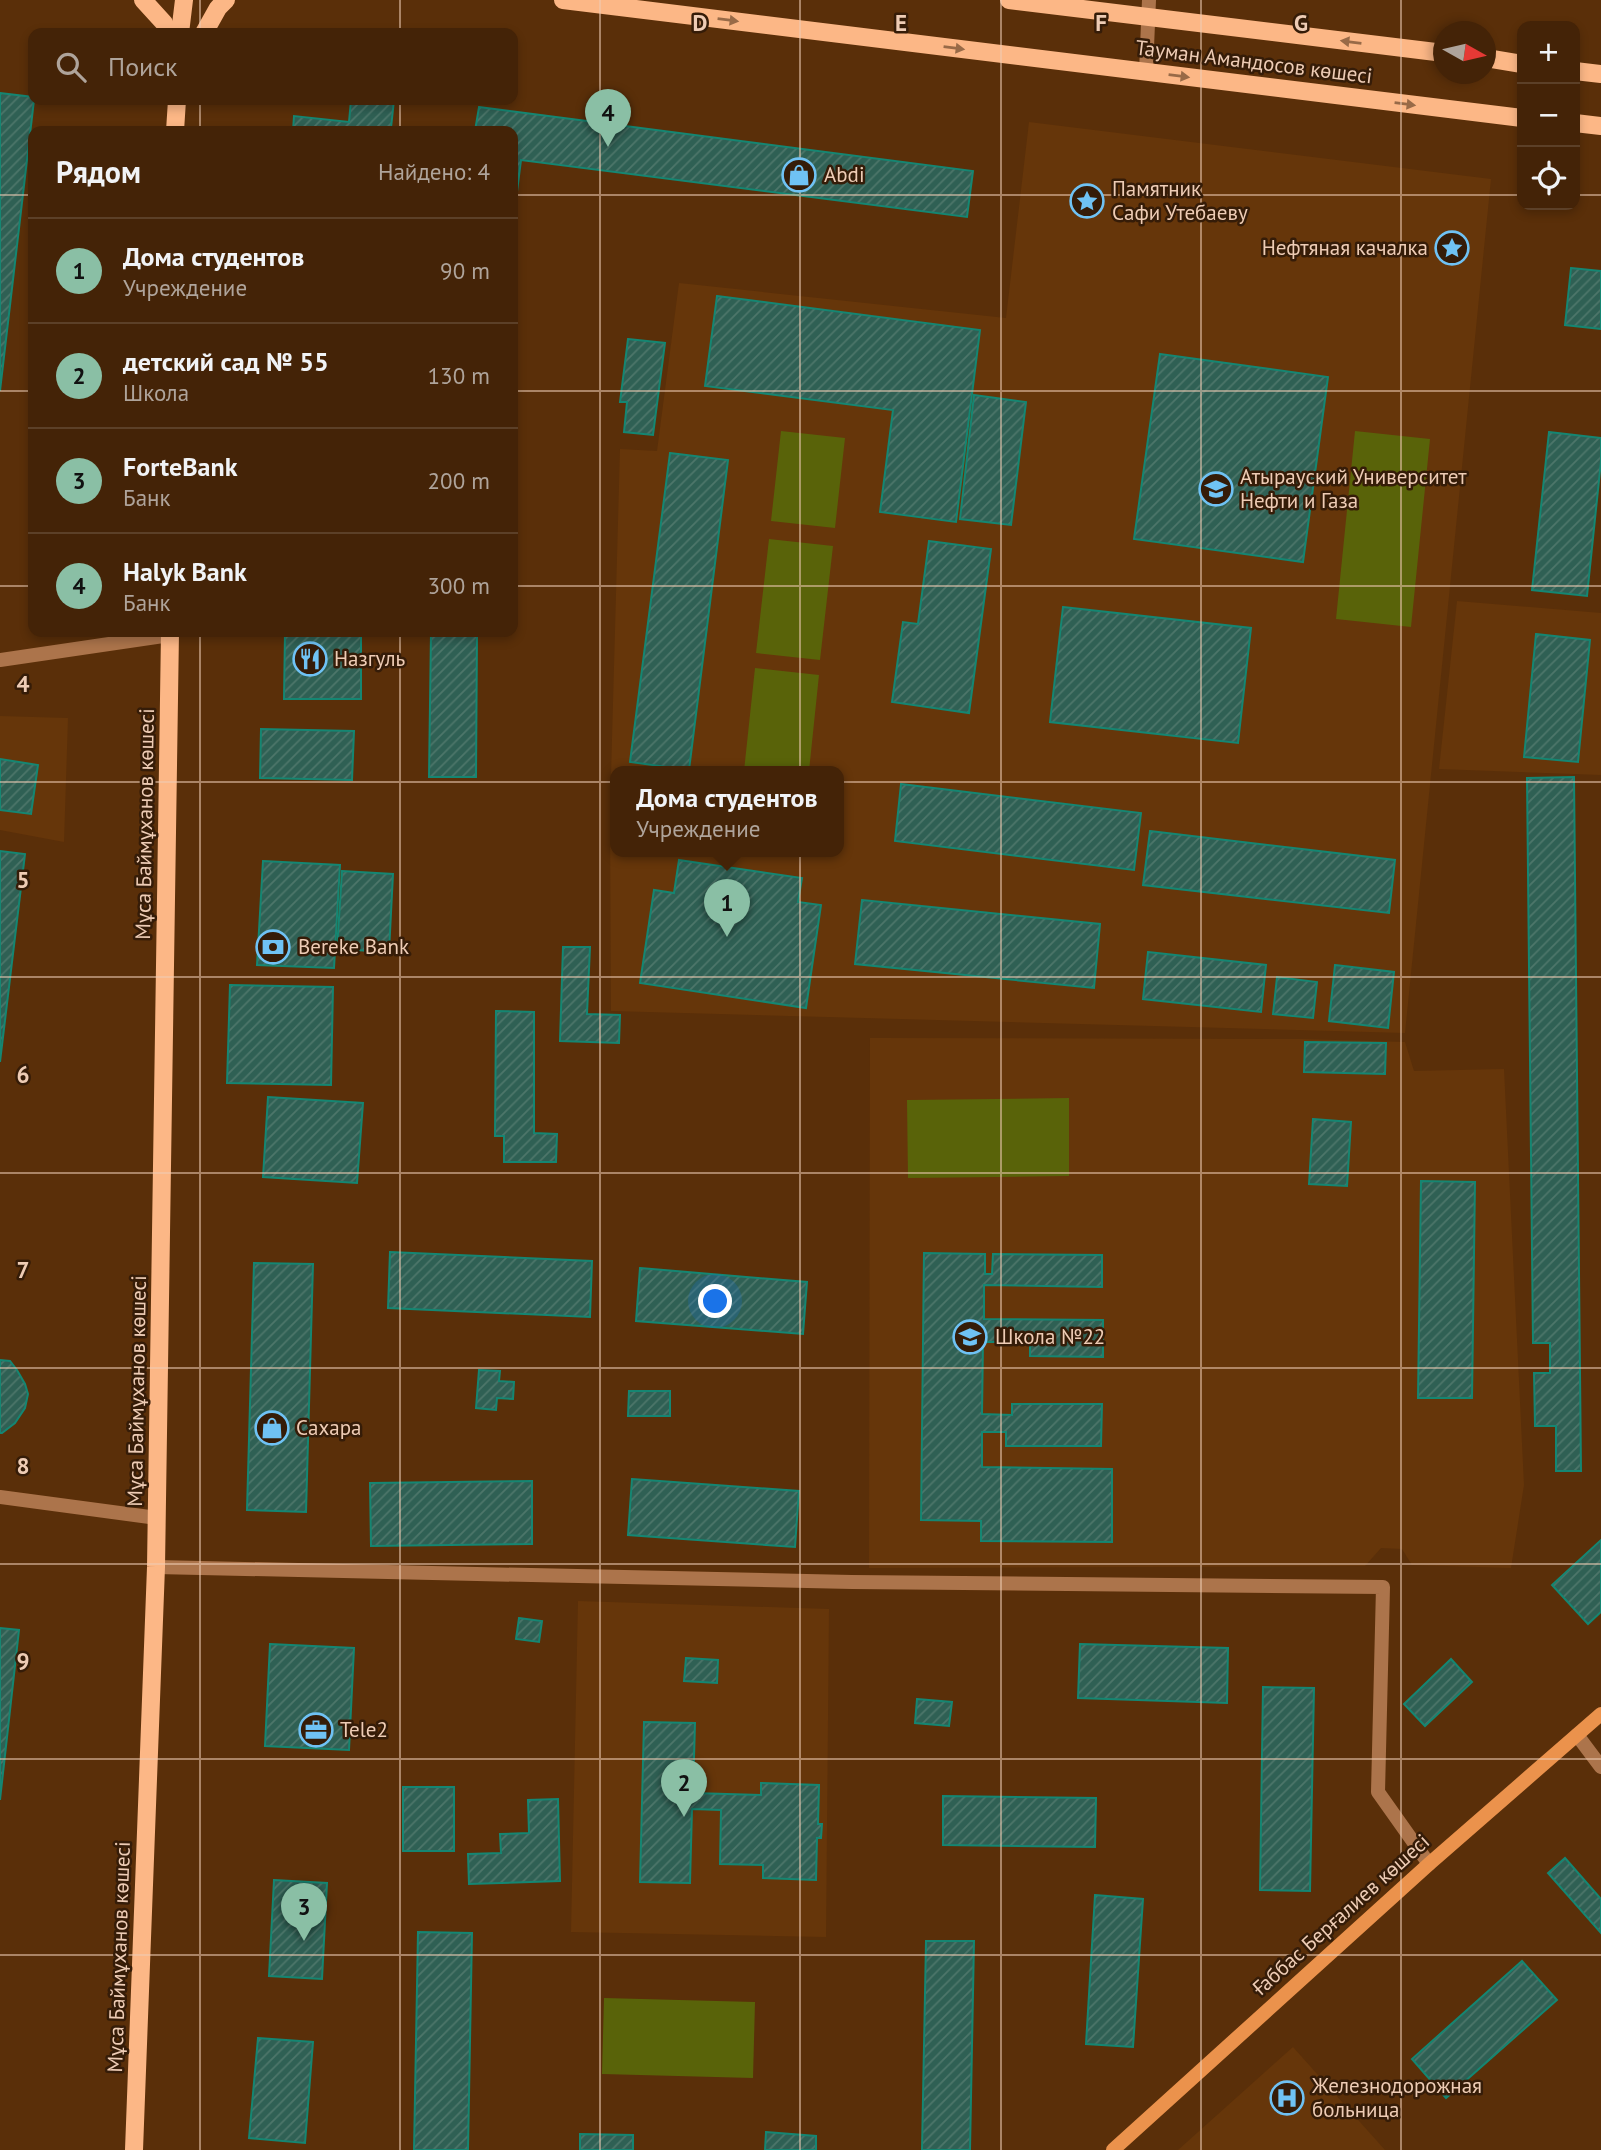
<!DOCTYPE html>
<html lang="ru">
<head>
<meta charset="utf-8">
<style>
  :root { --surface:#442307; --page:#4e2f15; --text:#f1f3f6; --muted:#afa49b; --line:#5c4028; --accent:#8abfa5 }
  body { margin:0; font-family:"PT Sans",sans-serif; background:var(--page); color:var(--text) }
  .controls { position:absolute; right:21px; top:21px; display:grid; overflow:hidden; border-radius:14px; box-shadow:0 4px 10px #0003 }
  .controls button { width:63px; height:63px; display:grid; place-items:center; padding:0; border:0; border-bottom:2px solid var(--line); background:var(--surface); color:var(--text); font:35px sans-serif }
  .compass { position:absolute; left:1433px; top:21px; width:63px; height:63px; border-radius:50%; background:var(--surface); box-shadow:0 4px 10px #0003; rotate:98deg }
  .you { position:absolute; left:716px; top:1302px; width:24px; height:24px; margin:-18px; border:5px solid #fff; border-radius:50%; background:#1a73e8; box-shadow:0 0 0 10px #1a73e833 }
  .badge { display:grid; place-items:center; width:46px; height:46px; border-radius:50%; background:var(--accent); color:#111; font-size:23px; font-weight:700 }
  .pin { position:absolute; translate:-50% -58px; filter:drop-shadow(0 2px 4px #0008) }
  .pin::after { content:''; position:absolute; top:37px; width:24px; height:21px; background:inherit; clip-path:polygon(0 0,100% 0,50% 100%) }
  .popup { position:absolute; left:610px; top:766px; width:234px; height:91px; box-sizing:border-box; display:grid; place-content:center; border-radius:14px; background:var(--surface); filter:drop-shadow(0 2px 5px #0005); font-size:23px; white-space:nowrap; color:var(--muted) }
  .popup b { font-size:26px; color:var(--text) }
  .popup::after { content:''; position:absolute; left:50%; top:100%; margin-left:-14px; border:14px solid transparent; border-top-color:var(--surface) }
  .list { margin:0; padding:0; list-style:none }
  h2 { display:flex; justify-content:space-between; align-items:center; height:91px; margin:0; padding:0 28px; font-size:30px }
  h2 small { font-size:23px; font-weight:400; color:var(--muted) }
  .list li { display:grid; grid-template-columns:46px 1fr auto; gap:21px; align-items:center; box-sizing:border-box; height:105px; padding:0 28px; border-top:2px solid var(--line) }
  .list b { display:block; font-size:26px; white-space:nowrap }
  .list p { margin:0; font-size:23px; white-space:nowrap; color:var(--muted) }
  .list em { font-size:23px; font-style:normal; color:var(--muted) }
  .icon { flex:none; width:38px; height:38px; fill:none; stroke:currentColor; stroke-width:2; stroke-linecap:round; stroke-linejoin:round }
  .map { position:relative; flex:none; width:1601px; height:2150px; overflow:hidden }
  .search { position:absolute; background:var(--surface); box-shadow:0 4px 10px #0003; left:28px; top:28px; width:490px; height:77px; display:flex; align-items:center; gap:18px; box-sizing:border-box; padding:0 24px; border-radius:14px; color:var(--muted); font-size:26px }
  .panel { position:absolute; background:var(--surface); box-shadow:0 4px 10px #0003; left:28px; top:126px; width:490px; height:511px; border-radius:14px }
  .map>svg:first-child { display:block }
  .built { fill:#66360a; fill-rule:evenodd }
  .pitch { fill:#596309 }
  .building { fill:url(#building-hatch); stroke:#158672; stroke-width:2 }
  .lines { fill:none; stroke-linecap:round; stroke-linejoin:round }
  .street { stroke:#ac744b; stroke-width:14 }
  .secondary { stroke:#eb924c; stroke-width:14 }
  .primary { stroke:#fcb786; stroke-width:18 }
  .oneway { fill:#986a47 }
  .grid { fill:none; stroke:#eeccb5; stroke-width:2; stroke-opacity:0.55 }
  .labels { text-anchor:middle; stroke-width:5; stroke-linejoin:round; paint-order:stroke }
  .street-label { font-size:21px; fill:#eeccb5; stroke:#351c08 }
  .poi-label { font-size:21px; fill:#eeccb5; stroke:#351c08; text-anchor:start }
  .grid-label { font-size:23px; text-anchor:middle; font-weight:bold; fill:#eeccb5; stroke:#351c08; stroke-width:5; stroke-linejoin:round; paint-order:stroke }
</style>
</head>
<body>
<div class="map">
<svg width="1601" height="2150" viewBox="0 0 1601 2150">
  <defs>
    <pattern id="building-hatch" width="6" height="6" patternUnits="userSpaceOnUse" patternTransform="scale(1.75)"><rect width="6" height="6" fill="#2f6054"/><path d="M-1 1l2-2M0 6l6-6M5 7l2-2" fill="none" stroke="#4d766a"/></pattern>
  </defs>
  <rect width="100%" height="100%" fill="#5a2f09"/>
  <!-- built -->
  <g class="built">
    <path d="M1029 122 1491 179 1405 1033 611 1011 610 812 620 449 657 451 679 283 1006 318ZM615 771H839V851H615Z"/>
    <polygon points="1457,601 1601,613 1601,775 1439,769"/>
    <polygon points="0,716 68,718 64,842 0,830"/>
    <polygon points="870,1038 1303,1039 1405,1042 1414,1071 1504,1069 1524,1485 1511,1568 1412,1565 1402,1549 1381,1548 1365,1566 869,1568"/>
    <polygon points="578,1601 829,1609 826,1937 571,1932"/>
    <polygon points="1293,2047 1385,2150 1178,2150"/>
  </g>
  <!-- pitch -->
  <g class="pitch">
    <polygon points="781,431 845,438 835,528 771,521"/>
    <polygon points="1355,431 1430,439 1411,627 1336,619"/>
    <polygon points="769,539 833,546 820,660 756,653"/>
    <polygon points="755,668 819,675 809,771 744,771"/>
    <polygon points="1069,1098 1069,1176 908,1178 907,1100"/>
    <polygon points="604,1998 755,2002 753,2078 602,2074"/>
  </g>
  <!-- building -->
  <g class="building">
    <polygon points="0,93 33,97 34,100 0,391"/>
    <polygon points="351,100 394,100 391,128 380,127 375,131 293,131 294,116 349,122"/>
    <polygon points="479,107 973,171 967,217 521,160 513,223 513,131 475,131"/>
    <polygon points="1571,268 1601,271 1601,329 1565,325"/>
    <polygon points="717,296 980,330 956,522 880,512 893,410 705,386"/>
    <polygon points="628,339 665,343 653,435 624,432 627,402 620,402"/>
    <polygon points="1160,354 1328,377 1303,562 1134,539"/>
    <polygon points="974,395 1026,402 1011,525 960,519"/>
    <polygon points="1549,432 1601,438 1601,461 1587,596 1532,590"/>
    <polygon points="670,453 728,460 689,770 630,762"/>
    <polygon points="929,541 991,549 969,713 892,702 903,622 918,624"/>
    <polygon points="1063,607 1251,628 1238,743 1050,722"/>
    <polygon points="285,632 361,632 361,699 284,699"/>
    <polygon points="431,632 477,632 476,777 429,777"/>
    <polygon points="1536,634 1590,640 1578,762 1524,757"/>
    <polygon points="261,729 354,731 352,780 260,778"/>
    <polygon points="0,759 38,765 31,814 0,810"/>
    <polygon points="1574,777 1581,1471 1556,1471 1556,1426 1535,1426 1534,1373 1550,1373 1550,1343 1533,1343 1527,778"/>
    <polygon points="901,784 1141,813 1134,870 895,841"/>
    <polygon points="1150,831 1395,860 1389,913 1143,885"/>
    <polygon points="0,851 25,854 0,1062"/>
    <polygon points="679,860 802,878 798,902 821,905 806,1008 640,983 654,890 674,893"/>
    <polygon points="263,861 340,865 334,968 257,965"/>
    <polygon points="342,871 393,874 389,952 337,949"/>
    <polygon points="862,900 1100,924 1094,988 855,964"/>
    <polygon points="563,947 590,947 587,1014 620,1015 619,1043 560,1041"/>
    <polygon points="1148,952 1266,965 1261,1012 1143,999"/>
    <polygon points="1335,965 1394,972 1388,1028 1329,1021"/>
    <polygon points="1277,977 1317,982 1313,1018 1273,1014"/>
    <polygon points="230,985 333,987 331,1085 227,1083"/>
    <polygon points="496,1011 534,1012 534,1133 557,1134 556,1162 504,1162 504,1136 495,1136"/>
    <polygon points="1305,1042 1386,1043 1385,1074 1304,1072"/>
    <polygon points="268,1097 363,1103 357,1183 263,1177"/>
    <polygon points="1313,1119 1351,1122 1347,1186 1309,1184"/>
    <polygon points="1421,1181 1475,1182 1472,1398 1418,1398"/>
    <polygon points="390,1252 592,1261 590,1317 388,1308"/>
    <polygon points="924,1253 985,1254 985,1274 992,1274 993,1254 1102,1255 1102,1287 984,1285 984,1319 1103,1320 1103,1357 1030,1356 1030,1342 983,1342 982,1414 1012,1415 1012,1404 1102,1404 1101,1446 1006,1446 1006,1432 982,1432 982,1467 1112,1469 1112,1542 981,1541 981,1521 921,1520"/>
    <polygon points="254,1263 313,1264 306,1512 247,1510"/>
    <polygon points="640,1268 807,1282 803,1334 636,1321"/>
    <polygon points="0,1360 10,1361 17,1370 25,1384 28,1394 25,1408 15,1423 2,1433 0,1433"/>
    <polygon points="479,1370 500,1371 499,1381 514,1382 513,1399 497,1398 496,1410 476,1408"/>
    <polygon points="629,1391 670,1391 670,1416 628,1416"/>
    <polygon points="632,1479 799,1491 795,1547 628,1535"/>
    <polygon points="532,1481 532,1544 371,1546 370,1483"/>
    <polygon points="1601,1540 1601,1612 1588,1624 1552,1585"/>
    <polygon points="519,1618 542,1621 539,1642 516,1639"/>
    <polygon points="0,1628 19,1630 0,1800"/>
    <polygon points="270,1644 354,1648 349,1750 265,1746"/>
    <polygon points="1080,1644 1228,1648 1227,1703 1078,1698"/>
    <polygon points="686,1658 718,1660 717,1683 684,1681"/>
    <polygon points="1451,1659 1472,1682 1425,1726 1404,1704"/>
    <polygon points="1263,1687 1314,1688 1310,1891 1260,1890"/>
    <polygon points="917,1699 952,1702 949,1726 915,1723"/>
    <polygon points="644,1722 695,1723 693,1793 761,1795 761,1783 819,1785 818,1824 822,1824 821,1838 817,1838 816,1880 763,1878 763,1865 720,1864 721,1810 692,1809 690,1883 640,1882"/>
    <rect x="403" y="1787" width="51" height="64"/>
    <polygon points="943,1796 1096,1798 1095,1847 943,1845"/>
    <polygon points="558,1799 560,1881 469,1884 468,1854 501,1853 500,1834 529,1833 528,1800"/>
    <polygon points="1565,1858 1601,1899 1601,1933 1548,1873"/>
    <polygon points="274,1880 327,1883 322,1979 269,1976"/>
    <polygon points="1095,1895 1143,1899 1133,2047 1086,2044"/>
    <polygon points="418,1932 472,1933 468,2150 414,2150"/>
    <polygon points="926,1941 974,1941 970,2150 922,2150"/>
    <polygon points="1522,1961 1557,2000 1446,2098 1412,2059"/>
    <polygon points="258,2038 313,2042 305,2143 249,2138"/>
    <polygon points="766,2132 816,2136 816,2150 765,2150"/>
    <polygon points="580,2134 633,2135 633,2150 580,2150"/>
  </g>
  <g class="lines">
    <!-- street -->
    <g class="street">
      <polyline points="1146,71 1149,0"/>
      <polyline points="0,660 170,635"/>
      <polyline points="0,1497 157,1518"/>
      <polyline points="156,1567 852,1582 1383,1587 1378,1792 1429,1864"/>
      <polyline points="1577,1735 1601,1767"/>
    </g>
    <!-- secondary -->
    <polyline class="secondary" points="1113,2150 1429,1864 1601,1714"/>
    <!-- primary -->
    <g class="primary">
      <polyline points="143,0 164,23 168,33"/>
      <polyline points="563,0 1522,118"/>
      <polyline points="1009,0 1444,53"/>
      <polyline points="180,33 184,0"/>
      <polyline points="204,33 218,8 226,0"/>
      <polyline points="1486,58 1522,64"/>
      <polyline points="1575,71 1601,74"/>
      <polyline points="1575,123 1601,126"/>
      <polyline points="175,131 177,100"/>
      <polyline points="134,2150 156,1567 170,632"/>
    </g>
  </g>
  <!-- one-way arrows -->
  <defs><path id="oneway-solid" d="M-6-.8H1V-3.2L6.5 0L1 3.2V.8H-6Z" transform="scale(1.75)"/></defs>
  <g class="oneway">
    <use href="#oneway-solid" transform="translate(728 20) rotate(7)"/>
    <use href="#oneway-solid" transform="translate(1351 42) rotate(-173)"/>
    <use href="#oneway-solid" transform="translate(954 48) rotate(7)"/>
    <use href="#oneway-solid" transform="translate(1179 76) rotate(7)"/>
    <use href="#oneway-solid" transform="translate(1405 104) rotate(7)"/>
  </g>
  <!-- grid -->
  <path class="grid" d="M200 0V33M400 0V33M600 0V2150M800 0V2150M1001 0V2150M1201 0V2150M1401 0V2150M200 100V131M400 100V131M0 195H33M513 195H1522M1575 195H1601M0 391H33M513 391H1601M0 586H33M513 586H1601M200 632V2150M400 632V2150M0 782H1601M0 977H1601M0 1173H1601M0 1368H1601M0 1564H1601M0 1759H1601M0 1955H1601"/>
  <!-- icons -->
  <defs>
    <symbol id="shop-ring" viewBox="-11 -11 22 22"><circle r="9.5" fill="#351c08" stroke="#6fc2f4" stroke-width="1.5"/><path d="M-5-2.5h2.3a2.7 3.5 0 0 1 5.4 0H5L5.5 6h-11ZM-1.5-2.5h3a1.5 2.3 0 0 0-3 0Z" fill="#6fc2f4"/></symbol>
    <symbol id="sight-ring" viewBox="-11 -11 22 22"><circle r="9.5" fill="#351c08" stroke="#6fc2f4" stroke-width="1.5"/><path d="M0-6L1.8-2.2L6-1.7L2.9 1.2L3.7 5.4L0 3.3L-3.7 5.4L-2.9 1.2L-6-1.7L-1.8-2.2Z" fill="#6fc2f4"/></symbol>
    <symbol id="university-ring" viewBox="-11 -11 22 22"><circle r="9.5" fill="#351c08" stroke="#6fc2f4" stroke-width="1.5"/><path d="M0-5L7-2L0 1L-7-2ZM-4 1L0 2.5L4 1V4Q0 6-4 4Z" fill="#6fc2f4"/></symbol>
    <symbol id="restaurant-ring" viewBox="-11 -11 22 22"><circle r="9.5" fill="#351c08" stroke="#6fc2f4" stroke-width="1.5"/><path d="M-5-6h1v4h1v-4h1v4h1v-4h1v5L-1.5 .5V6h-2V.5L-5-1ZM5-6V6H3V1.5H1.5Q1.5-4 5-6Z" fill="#6fc2f4"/></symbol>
    <symbol id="bank-ring" viewBox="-11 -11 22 22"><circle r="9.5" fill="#351c08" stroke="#6fc2f4" stroke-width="1.5"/><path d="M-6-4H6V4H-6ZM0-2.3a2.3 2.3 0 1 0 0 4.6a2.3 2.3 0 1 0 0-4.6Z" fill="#6fc2f4"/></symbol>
    <symbol id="school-ring" viewBox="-11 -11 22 22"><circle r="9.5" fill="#351c08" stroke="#6fc2f4" stroke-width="1.5"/><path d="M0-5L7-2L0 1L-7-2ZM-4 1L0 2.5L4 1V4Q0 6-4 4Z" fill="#6fc2f4"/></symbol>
    <symbol id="office-ring" viewBox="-11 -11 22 22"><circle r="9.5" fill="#351c08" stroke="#6fc2f4" stroke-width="1.5"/><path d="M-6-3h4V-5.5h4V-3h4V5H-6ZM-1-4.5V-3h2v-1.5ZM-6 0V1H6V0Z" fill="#6fc2f4"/></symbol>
    <symbol id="hospital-ring" viewBox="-11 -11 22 22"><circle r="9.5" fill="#351c08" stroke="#6fc2f4" stroke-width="1.5"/><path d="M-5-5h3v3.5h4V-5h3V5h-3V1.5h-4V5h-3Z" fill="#6fc2f4"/></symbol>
  </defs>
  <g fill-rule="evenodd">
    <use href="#shop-ring" x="780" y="156" width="38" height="38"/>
    <use href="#sight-ring" x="1068" y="182" width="38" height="38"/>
    <use href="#sight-ring" x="1433" y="229" width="38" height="38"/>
    <use href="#university-ring" x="1197" y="470" width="38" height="38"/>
    <use href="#restaurant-ring" x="291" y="640" width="38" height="38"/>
    <use href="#bank-ring" x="254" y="928" width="38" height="38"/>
    <use href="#school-ring" x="951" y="1318" width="38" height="38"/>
    <use href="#shop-ring" x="253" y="1409" width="38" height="38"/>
    <use href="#office-ring" x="297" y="1711" width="38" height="38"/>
    <use href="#hospital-ring" x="1268" y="2079" width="38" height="38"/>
  </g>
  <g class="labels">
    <!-- street labels -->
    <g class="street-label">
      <text transform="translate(1254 62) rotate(7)" y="7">Тауман Амандосов көшесі</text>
      <text transform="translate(145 824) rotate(-89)" y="7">Мұса Баймұханов көшесі</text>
      <text transform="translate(137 1391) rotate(-89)" y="7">Мұса Баймұханов көшесі</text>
      <text transform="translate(1341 1915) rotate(-42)" y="7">Ғаббас Берғалиев көшесі</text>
      <text transform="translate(119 1957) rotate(-88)" y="7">Мұса Баймұханов көшесі</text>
    </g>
    <!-- poi labels -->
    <g class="poi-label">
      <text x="824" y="182">Abdi</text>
      <text x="1112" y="196">Памятник<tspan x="1112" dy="24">Сафи Утебаеву</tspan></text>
      <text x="1428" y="255" text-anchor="end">Нефтяная качалка</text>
      <text x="1240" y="484">Атырауский Университет<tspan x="1240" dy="24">Нефти и Газа</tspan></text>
      <text x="334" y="666">Назгуль</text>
      <text x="298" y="954">Bereke Bank</text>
      <text x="995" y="1344">Школа №22</text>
      <text x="296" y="1435">Сахара</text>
      <text x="340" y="1737">Tele2</text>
      <text x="1312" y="2093">Железнодорожная<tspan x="1312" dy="24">больница</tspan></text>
    </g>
  </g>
  <g class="grid-label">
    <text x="700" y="31">D</text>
    <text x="901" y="31">E</text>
    <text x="1101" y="31">F</text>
    <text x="1301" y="31">G</text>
    <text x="23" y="692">4</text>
    <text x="23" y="888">5</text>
    <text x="23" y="1083">6</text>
    <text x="23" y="1278">7</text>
    <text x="23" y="1474">8</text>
    <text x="23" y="1669">9</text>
  </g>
</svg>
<div class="controls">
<button>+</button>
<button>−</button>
<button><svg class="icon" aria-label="locate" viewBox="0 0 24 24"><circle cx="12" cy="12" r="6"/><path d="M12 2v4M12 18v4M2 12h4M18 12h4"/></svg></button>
</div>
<svg class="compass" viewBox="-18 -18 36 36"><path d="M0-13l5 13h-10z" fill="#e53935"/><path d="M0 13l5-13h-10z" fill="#afa49b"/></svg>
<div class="you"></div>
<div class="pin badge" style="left:727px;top:937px">1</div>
<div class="popup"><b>Дома студентов</b>Учреждение</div>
<div class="pin badge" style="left:684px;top:1817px">2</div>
<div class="pin badge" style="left:304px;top:1941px">3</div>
<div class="pin badge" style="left:608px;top:147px">4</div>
<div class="search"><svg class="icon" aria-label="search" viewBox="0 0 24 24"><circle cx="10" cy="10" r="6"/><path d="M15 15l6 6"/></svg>Поиск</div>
<section class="panel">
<h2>Рядом<small>Найдено: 4</small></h2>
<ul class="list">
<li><span class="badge">1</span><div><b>Дома студентов</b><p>Учреждение</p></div><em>90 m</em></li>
<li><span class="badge">2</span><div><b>детский сад № 55</b><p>Школа</p></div><em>130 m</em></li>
<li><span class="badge">3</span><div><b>ForteBank</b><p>Банк</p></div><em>200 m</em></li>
<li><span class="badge">4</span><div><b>Halyk Bank</b><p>Банк</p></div><em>300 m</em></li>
</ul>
</section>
</div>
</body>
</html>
